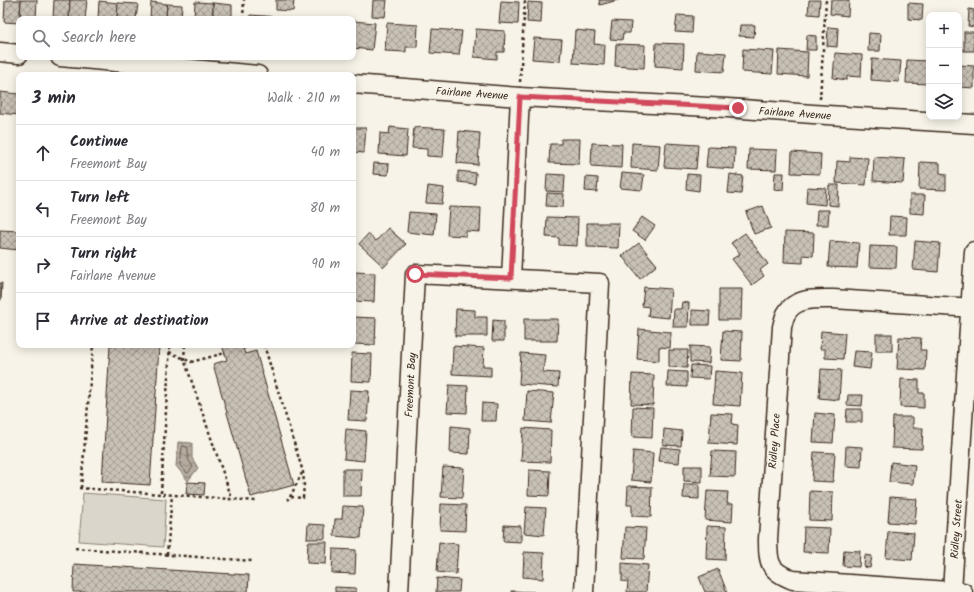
<!DOCTYPE html>
<html lang="en">
<head>
<meta charset="utf-8">
<style>
  :root { --surface:#fff; --page:#f2f2f3; --text:#2b2b33; --muted:#7c7c81; --line:#e1e1e2 }
  body { margin:0; font-family:Kalam,sans-serif; background:var(--page); color:var(--text) }
  .controls { position:absolute; right:12px; top:12px; display:grid; overflow:hidden; border-radius:8px; box-shadow:0 2px 10px #0003 }
  .controls button { width:36px; height:36px; display:grid; place-items:center; padding:0; border:0; border-bottom:1px solid var(--line); background:var(--surface); color:var(--text); font:20px sans-serif }
  .stop { position:absolute; width:12px; height:12px; margin:-9px; border:3px solid #d1495b; border-radius:50%; background:#fff }
  .stop.end { background:#d1495b; border-color:#fff; box-shadow:0 1px 4px #0008 }
  .list { margin:0; padding:0; list-style:none }
  h2 { display:flex; justify-content:space-between; align-items:center; height:52px; margin:0; padding:0 16px; font-size:17px }
  h2 small { font-size:13px; font-weight:400; color:var(--muted) }
  .list li { display:grid; grid-template-columns:26px 1fr auto; gap:12px; align-items:center; box-sizing:border-box; height:56px; padding:0 16px; border-top:1px solid var(--line) }
  .list b { display:block; font-size:15px; white-space:nowrap }
  .list p { margin:0; font-size:13px; white-space:nowrap; color:var(--muted) }
  .list em { font-size:13px; font-style:normal; color:var(--muted) }
  .icon { flex:none; width:22px; height:22px; fill:none; stroke:currentColor; stroke-width:2; stroke-linecap:round; stroke-linejoin:round }
  .map { position:relative; flex:none; width:974px; height:592px; overflow:hidden }
  .search { position:absolute; background:var(--surface); box-shadow:0 2px 10px #0003; left:16px; top:16px; width:340px; height:44px; display:flex; align-items:center; gap:10px; box-sizing:border-box; padding:0 14px; border-radius:8px; color:var(--muted); font-size:15px }
  .panel { position:absolute; background:var(--surface); box-shadow:0 2px 10px #0003; left:16px; top:72px; width:340px; height:276px; border-radius:8px }
  .map>svg:first-child { display:block }
  .grass { fill:#dbd6cb; stroke:#8b8074 }
  .water { fill:url(#water-waves); stroke:#84786c }
  .lines { fill:none; stroke-linecap:round; stroke-linejoin:round }
  .shore { stroke:#6b5e52; stroke-width:1 }
  .building { fill:url(#building-cross-hatch); stroke:#3b2a1e }
  .street-casing { stroke:#3b2a1e; stroke-width:21 }
  .path { stroke:#3b2a1e; stroke-width:2.5; stroke-dasharray:3 3; stroke-linecap:butt }
  .street { stroke:#f7f3e8; stroke-width:18 }
  .route { stroke:#d1495b; stroke-width:5 }
  .labels { text-anchor:middle; stroke-width:3; stroke-linejoin:round; paint-order:stroke }
  .street-label { font-size:11px; fill:#3b2a1e; stroke:#f7f3e8 }
</style>
</head>
<body>
<div class="map">
<svg width="974" height="592" viewBox="0 0 974 592">
  <defs>
    <pattern id="water-waves" width="16" height="10" patternUnits="userSpaceOnUse"><rect width="16" height="10" fill="#b4aca0"/><path d="M0 5q4-4 8 0t8 0" fill="none" stroke="#948c82"/></pattern>
    <pattern id="building-cross-hatch" width="8" height="8" patternUnits="userSpaceOnUse"><rect width="8" height="8" fill="#c8c1b6"/><path d="M0 0l8 8M0 8l8-8" fill="none" stroke="#a49d93"/></pattern>
  </defs>
  <rect width="100%" height="100%" fill="#f7f3e8"/>
  <filter id="ink" filterUnits="userSpaceOnUse"><feTurbulence type="fractalNoise" baseFrequency=".025" numOctaves="2"/><feDisplacementMap in="SourceGraphic" scale="8" xChannelSelector="R" yChannelSelector="G"/><feConvolveMatrix kernelMatrix="1 2 1 2 8 2 1 2 1" color-interpolation-filters="sRGB"/></filter>
  <g filter="url(#ink)">
    <!-- grass -->
    <polygon class="grass" points="83,493 166,499 163,547 79,541"/>
    <!-- water -->
    <polygon class="water" points="178,442 192,443 192,458 198,468 188,481 176,466"/>
    <g class="lines">
      <!-- shore -->
      <polygon class="shore" points="183,446 186,447 188,448 188,459 193,467 188,473 187,473 180,465 182,448"/>
    </g>
    <!-- building -->
    <g class="building">
      <polygon points="5,0 21,0 19,23 4,22"/>
      <polygon points="21,0 37,0 36,19 20,19"/>
      <polygon points="54,0 70,0 69,19 53,19"/>
      <polygon points="70,0 87,0 85,19 69,19"/>
      <polygon points="276,0 294,0 293,11 276,10"/>
      <polygon points="373,0 387,0 385,17 372,16"/>
      <polygon points="599,0 618,0 600,5"/>
      <polygon points="809,0 820,0 819,15 808,14"/>
      <polygon points="831,0 849,0 848,16 830,14"/>
      <polygon points="99,1 118,3 117,19 98,19"/>
      <polygon points="501,1 519,2 518,24 499,23"/>
      <polygon points="151,2 167,4 166,19 150,19"/>
      <polygon points="195,2 213,3 213,19 194,19"/>
      <polygon points="528,2 542,3 541,23 527,22"/>
      <polygon points="118,3 138,4 136,19 117,19"/>
      <polygon points="213,3 232,5 232,19 213,19"/>
      <polygon points="908,3 923,4 922,20 908,19"/>
      <polygon points="167,4 182,5 181,19 166,19"/>
      <polygon points="969,9 974,10 974,27 968,26"/>
      <polygon points="250,15 280,17 280,19 250,19"/>
      <polygon points="677,15 693,16 692,33 675,32"/>
      <polygon points="353,21 375,23 372,50 353,48"/>
      <polygon points="612,21 631,22 630,33 623,33 622,40 610,39"/>
      <polygon points="387,23 418,25 417,47 406,47 406,52 385,51"/>
      <polygon points="740,25 755,25 754,37 739,36"/>
      <polygon points="828,27 838,28 837,47 827,46"/>
      <polygon points="432,29 462,31 459,55 430,53"/>
      <polygon points="476,29 505,31 504,52 497,52 497,59 474,57"/>
      <polygon points="575,30 595,32 594,44 605,45 604,65 573,63"/>
      <rect x="964" y="32" width="10" height="19"/>
      <polygon points="869,33 881,34 880,51 868,51"/>
      <polygon points="807,35 816,36 816,50 806,50"/>
      <polygon points="534,38 562,40 560,61 532,59"/>
      <polygon points="656,43 684,44 683,68 655,66"/>
      <polygon points="616,44 645,45 644,68 615,66"/>
      <polygon points="743,49 774,51 772,74 742,72"/>
      <polygon points="779,50 808,52 807,76 778,74"/>
      <polygon points="697,51 726,53 724,72 696,70"/>
      <polygon points="835,53 862,55 861,77 847,76 847,80 833,78"/>
      <polygon points="872,59 901,61 899,82 871,80"/>
      <polygon points="907,60 929,61 929,84 906,83"/>
      <polygon points="959,65 974,66 974,88 959,87"/>
      <polygon points="0,92 19,94 19,115 0,113"/>
      <polygon points="390,127 408,129 406,156 379,154 380,133 389,134"/>
      <polygon points="414,127 445,129 443,157 427,156 427,149 412,148"/>
      <polygon points="353,128 366,128 364,153 353,152"/>
      <polygon points="459,131 480,133 478,165 457,163"/>
      <polygon points="561,139 580,139 579,164 549,163 550,144 561,144"/>
      <polygon points="592,143 622,144 621,168 591,166"/>
      <polygon points="632,143 660,145 658,170 631,168"/>
      <polygon points="666,143 698,145 696,169 664,167"/>
      <polygon points="708,147 735,148 734,169 706,167"/>
      <polygon points="749,149 777,150 776,170 748,169"/>
      <polygon points="792,152 821,154 820,174 791,173"/>
      <polygon points="850,157 868,158 866,185 836,183 837,161 850,162"/>
      <polygon points="874,157 905,159 903,183 873,181"/>
      <polygon points="920,162 940,163 940,173 946,174 946,190 919,189"/>
      <polygon points="374,163 389,164 388,175 373,174"/>
      <polygon points="458,171 476,173 475,184 458,182"/>
      <polygon points="622,173 644,175 642,190 620,188"/>
      <polygon points="775,173 784,173 783,190 774,189"/>
      <polygon points="547,174 565,175 564,192 546,191"/>
      <polygon points="687,174 700,175 699,191 686,189"/>
      <polygon points="730,174 743,176 741,194 728,193"/>
      <polygon points="586,177 598,178 597,192 585,191"/>
      <polygon points="829,185 839,185 838,206 828,205"/>
      <polygon points="428,186 444,188 442,204 426,203"/>
      <polygon points="807,187 826,188 825,205 806,203"/>
      <polygon points="547,193 564,194 563,207 546,206"/>
      <polygon points="910,195 925,195 924,214 910,213"/>
      <polygon points="763,206 771,228 754,234 746,212"/>
      <polygon points="449,207 481,208 480,232 466,231 466,236 447,235"/>
      <polygon points="817,210 829,210 828,225 816,225"/>
      <polygon points="409,212 436,214 434,235 407,232"/>
      <polygon points="890,216 907,217 906,235 889,235"/>
      <polygon points="547,217 578,218 577,246 559,245 559,238 546,237"/>
      <polygon points="642,217 655,226 645,240 632,231"/>
      <polygon points="587,223 619,223 618,248 587,247"/>
      <polygon points="388,228 406,244 384,267 359,244 368,234 376,241"/>
      <polygon points="0,230 19,231 19,250 0,248"/>
      <polygon points="785,232 814,233 813,256 803,255 803,263 784,262"/>
      <polygon points="745,233 768,264 760,270 764,276 752,285 732,259 740,254 731,243"/>
      <polygon points="830,241 859,243 857,268 828,267"/>
      <polygon points="915,241 940,243 938,272 913,270"/>
      <polygon points="639,243 657,265 640,279 622,256"/>
      <polygon points="870,246 897,247 896,268 869,267"/>
      <polygon points="355,272 375,273 374,302 353,301"/>
      <polygon points="0,283 2,283 1,300 0,300"/>
      <polygon points="644,287 671,289 669,318 648,316 649,307 642,306"/>
      <polygon points="719,289 742,289 741,320 719,320"/>
      <polygon points="682,302 689,303 688,327 673,327 674,309 681,309"/>
      <polygon points="456,309 475,310 475,317 487,317 487,336 455,336"/>
      <polygon points="692,310 710,311 709,325 692,325"/>
      <polygon points="353,317 376,318 375,345 353,344"/>
      <polygon points="524,319 558,319 557,341 524,341"/>
      <polygon points="493,320 504,321 504,341 492,341"/>
      <polygon points="639,329 671,332 670,348 659,347 659,361 637,359"/>
      <polygon points="723,331 742,332 741,361 721,360"/>
      <polygon points="821,331 845,333 843,359 825,358 825,349 820,349"/>
      <rect x="876" y="334" width="16" height="17"/>
      <polygon points="899,337 921,338 920,350 926,350 925,370 897,369"/>
      <polygon points="110,345 159,347 150,485 102,482"/>
      <polygon points="222,345 242,345 245,354 256,351 294,485 251,497 213,364 227,360"/>
      <polygon points="453,346 484,348 483,366 491,366 491,376 452,374"/>
      <polygon points="690,346 710,347 709,363 690,362"/>
      <polygon points="669,350 688,350 687,368 669,367"/>
      <polygon points="854,351 872,352 870,369 852,367"/>
      <polygon points="352,353 372,354 371,382 351,381"/>
      <polygon points="521,353 545,355 543,372 559,373 558,387 519,384"/>
      <polygon points="691,365 710,366 709,379 690,378"/>
      <polygon points="821,369 841,370 839,400 819,398"/>
      <polygon points="668,371 687,372 687,387 667,386"/>
      <polygon points="715,371 742,373 740,406 713,404"/>
      <polygon points="632,374 654,375 653,405 631,404"/>
      <polygon points="901,379 919,380 919,393 924,393 924,408 900,407"/>
      <polygon points="449,385 468,386 467,413 447,412"/>
      <polygon points="350,390 369,391 367,421 348,420"/>
      <polygon points="527,391 554,393 551,423 525,421"/>
      <polygon points="848,395 863,395 862,406 847,405"/>
      <polygon points="482,403 497,404 496,421 481,421"/>
      <polygon points="633,407 653,408 652,438 632,437"/>
      <polygon points="847,409 862,409 862,422 846,422"/>
      <polygon points="711,413 733,414 732,424 738,425 737,445 709,443"/>
      <polygon points="815,413 835,415 833,443 813,442"/>
      <polygon points="893,417 913,417 913,428 923,428 922,449 892,448"/>
      <polygon points="451,426 470,428 469,454 450,453"/>
      <polygon points="523,428 551,430 550,462 521,461"/>
      <polygon points="346,429 366,431 364,461 344,459"/>
      <polygon points="664,429 682,431 681,446 663,445"/>
      <polygon points="846,446 862,447 861,467 845,466"/>
      <polygon points="661,447 680,449 679,463 659,461"/>
      <polygon points="633,451 653,453 651,482 631,480"/>
      <polygon points="712,451 736,452 735,477 710,476"/>
      <polygon points="814,452 835,453 833,482 812,481"/>
      <polygon points="891,462 915,465 913,484 889,482"/>
      <polygon points="684,466 702,466 702,482 684,481"/>
      <polygon points="443,467 464,468 462,498 441,497"/>
      <polygon points="343,469 362,469 361,496 343,496"/>
      <polygon points="529,470 550,471 549,496 528,495"/>
      <polygon points="187,482 205,483 204,495 186,494"/>
      <polygon points="684,484 699,484 699,499 683,498"/>
      <polygon points="628,486 652,487 651,517 632,516 632,505 627,505"/>
      <polygon points="707,491 728,492 727,504 733,504 732,522 705,520"/>
      <polygon points="810,491 833,492 832,521 809,520"/>
      <polygon points="890,497 917,499 915,524 888,522"/>
      <polygon points="441,504 466,505 465,531 440,530"/>
      <polygon points="343,506 363,507 361,538 334,536 335,519 342,519"/>
      <polygon points="526,507 546,508 544,535 524,533"/>
      <polygon points="308,524 325,525 325,539 307,539"/>
      <polygon points="504,525 521,526 521,542 503,541"/>
      <polygon points="707,526 726,527 725,560 706,559"/>
      <polygon points="625,527 646,528 644,559 623,558"/>
      <polygon points="804,527 830,528 829,553 803,552"/>
      <polygon points="888,531 914,533 912,560 886,558"/>
      <polygon points="308,542 327,542 326,564 307,563"/>
      <polygon points="439,542 458,544 456,574 437,572"/>
      <polygon points="333,549 356,550 355,574 332,573"/>
      <polygon points="844,550 860,551 859,567 843,566"/>
      <polygon points="524,552 544,553 543,579 523,577"/>
      <polygon points="865,555 872,556 870,568 864,567"/>
      <polygon points="622,563 648,565 646,592 627,592 628,582 622,581"/>
      <polygon points="74,564 249,575 248,592 73,592"/>
      <polygon points="718,569 727,592 705,592 699,577"/>
      <polygon points="437,578 460,580 459,592 436,592"/>
      <polygon points="335,587 356,588 356,592 335,592"/>
      <polygon points="511,591 534,592 511,592"/>
    </g>
    <g class="lines">
      <defs>
        <g id="street">
          <polyline points="0,52 19,54"/>
          <polyline points="60,57 258,75"/>
          <polyline points="353,84 520,97 728,108 827,115 974,124"/>
          <polyline points="511,278 520,97"/>
          <polyline points="952,591 974,251"/>
          <polyline points="399,592 415,274 600,283 584,592"/>
          <path d="M963 592 793 580C769 571 768 563 768 539L782 327C783 323 784 318 786 314 795 297 816 299 833 299L974 308"/>
        </g>
      </defs>
      <!-- street casing -->
      <use href="#street" class="street-casing"/>
      <!-- path -->
      <g class="path">
        <polyline points="243,19 244,0"/>
        <polyline points="520,82 525,0"/>
        <polyline points="820,99 826,0"/>
        <polyline points="185,345 184,359 232,499"/>
        <polyline points="264,345 303,472 304,483 303,498 290,497 287,500"/>
        <polyline points="243,348 260,345"/>
        <polyline points="169,352 191,362 225,353"/>
        <polyline points="79,488 257,501"/>
        <polyline points="81,488 93,345"/>
        <polyline points="161,493 170,345"/>
        <polyline points="290,497 302,473"/>
        <polyline points="75,548 253,561"/>
        <polyline points="167,555 172,495"/>
      </g>
      <!-- street -->
      <use href="#street" class="street"/>
    </g>
  </g>
  <g class="lines" filter="url(#ink)">
    <!-- route -->
    <polyline class="route" points="415,274 511,278 520,97 738,108"/>
  </g>
  <g class="labels">
    <!-- street labels -->
    <g class="street-label">
      <text transform="translate(472 93) rotate(4)" y="4">Fairlane Avenue</text>
      <text transform="translate(795 113) rotate(4)" y="4">Fairlane Avenue</text>
      <text transform="translate(410 385) rotate(-87)" y="4">Freemont Bay</text>
      <text transform="translate(774 441) rotate(-86)" y="4">Ridley Place</text>
      <text transform="translate(956 529) rotate(-86)" y="4">Ridley Street</text>
    </g>
  </g>
</svg>
<div class="controls">
<button>+</button>
<button>−</button>
<button><svg class="icon" aria-label="layers" viewBox="0 0 24 24"><path d="M12 4l9 5-9 5-9-5zM3 14l9 5 9-5"/></svg></button>
</div>
<div class="stop" style="left:415px;top:274px"></div>
<div class="stop end" style="left:738px;top:108px"></div>
<div class="search"><svg class="icon" aria-label="search" viewBox="0 0 24 24"><circle cx="10" cy="10" r="6"/><path d="M15 15l6 6"/></svg>Search here</div>
<section class="panel">
<h2>3 min<small>Walk · 210 m</small></h2>
<ul class="list">
<li><svg class="icon" aria-label="ahead" viewBox="0 0 24 24"><path d="M12 20V5M6 11l6-6 6 6"/></svg><div><b>Continue</b><p>Freemont Bay</p></div><em>40 m</em></li>
<li><svg class="icon" aria-label="left" viewBox="0 0 24 24"><path d="M17 20v-9H6M10 6l-5 5 5 5"/></svg><div><b>Turn left</b><p>Freemont Bay</p></div><em>80 m</em></li>
<li><svg class="icon" aria-label="right" viewBox="0 0 24 24"><path d="M7 20v-9h11M14 6l5 5-5 5"/></svg><div><b>Turn right</b><p>Fairlane Avenue</p></div><em>90 m</em></li>
<li><svg class="icon" aria-label="arrive" viewBox="0 0 24 24"><path d="M6 21V4h12l-3 4 3 4H6"/></svg><div><b>Arrive at destination</b></div></li>
</ul>
</section>
</div>
</body>
</html>
